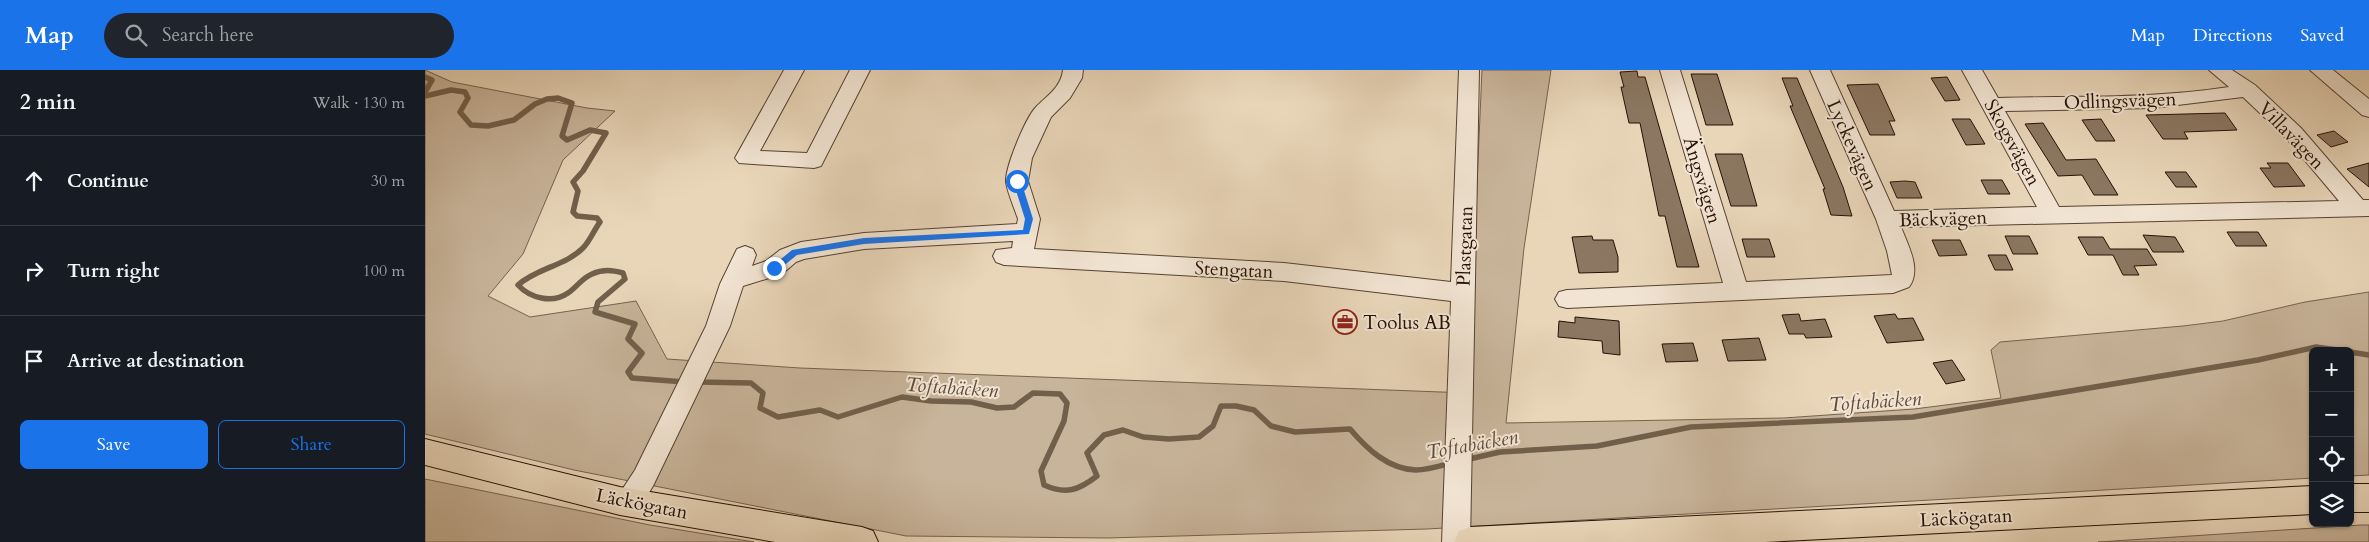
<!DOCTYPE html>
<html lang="en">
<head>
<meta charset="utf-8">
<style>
  :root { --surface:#171b24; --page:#20242c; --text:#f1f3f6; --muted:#9ea1a6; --line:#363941; --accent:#1a73e8 }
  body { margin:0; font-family:Cardo,serif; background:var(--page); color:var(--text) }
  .controls { position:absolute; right:15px; bottom:15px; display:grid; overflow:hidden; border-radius:8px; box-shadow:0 1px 4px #0004 }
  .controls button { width:45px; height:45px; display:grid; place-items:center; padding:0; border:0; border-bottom:1px solid var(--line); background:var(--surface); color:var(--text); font:25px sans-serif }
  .stop { position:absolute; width:15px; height:15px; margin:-11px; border:4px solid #1a73e8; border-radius:50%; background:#fff }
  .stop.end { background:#1a73e8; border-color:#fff; box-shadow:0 1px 5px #0008 }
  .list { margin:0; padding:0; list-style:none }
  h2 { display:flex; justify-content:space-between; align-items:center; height:65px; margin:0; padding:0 20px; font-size:21px }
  h2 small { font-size:16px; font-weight:400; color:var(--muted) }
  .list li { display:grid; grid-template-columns:32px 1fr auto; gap:15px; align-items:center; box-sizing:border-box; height:90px; padding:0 20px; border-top:1px solid var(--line) }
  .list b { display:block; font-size:19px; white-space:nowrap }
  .list em { font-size:16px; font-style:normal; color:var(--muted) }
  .actions { display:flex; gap:10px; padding:15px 20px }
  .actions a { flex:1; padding:11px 0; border:1px solid var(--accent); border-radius:8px; text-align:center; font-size:18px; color:var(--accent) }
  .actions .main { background:var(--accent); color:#fff }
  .icon { flex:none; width:28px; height:28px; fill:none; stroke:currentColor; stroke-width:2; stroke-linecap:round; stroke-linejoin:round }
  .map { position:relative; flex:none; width:1944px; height:472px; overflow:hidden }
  header { display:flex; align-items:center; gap:30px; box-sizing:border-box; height:70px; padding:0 25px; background:var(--accent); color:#fff }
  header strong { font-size:24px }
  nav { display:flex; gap:28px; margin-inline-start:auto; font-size:18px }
  .search { width:350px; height:45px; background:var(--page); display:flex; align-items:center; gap:12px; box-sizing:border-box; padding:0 18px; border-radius:28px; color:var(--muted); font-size:19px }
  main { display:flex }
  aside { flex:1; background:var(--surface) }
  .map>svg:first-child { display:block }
  .green { fill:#c8b49a; stroke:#76624f }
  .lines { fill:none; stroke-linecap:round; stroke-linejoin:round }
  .stream { stroke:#725f4b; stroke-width:5.5 }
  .building { fill:#8b7762; stroke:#251004 }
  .minor-casing { stroke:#564231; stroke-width:2 }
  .major-casing { stroke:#251004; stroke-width:2 }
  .minor { fill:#f1e4d2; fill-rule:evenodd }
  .major { fill:#e9d6b9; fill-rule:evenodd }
  .route { fill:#1a73e8 }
  .labels { text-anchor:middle; stroke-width:4; stroke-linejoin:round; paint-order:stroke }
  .street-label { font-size:19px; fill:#251004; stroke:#f1e4d2 }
  .poi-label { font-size:19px; fill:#251004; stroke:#f1e4d2; text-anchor:start }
  .water-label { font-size:20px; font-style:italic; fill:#5f4b3a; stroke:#f1e4d2 }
</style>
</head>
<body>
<header>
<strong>Map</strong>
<div class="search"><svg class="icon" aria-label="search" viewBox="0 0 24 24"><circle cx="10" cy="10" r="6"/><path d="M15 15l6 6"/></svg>Search here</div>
<nav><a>Map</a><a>Directions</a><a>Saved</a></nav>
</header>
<main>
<aside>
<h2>2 min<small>Walk · 130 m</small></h2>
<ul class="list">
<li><svg class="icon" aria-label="ahead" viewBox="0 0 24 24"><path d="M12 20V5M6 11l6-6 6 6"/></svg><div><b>Continue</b></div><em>30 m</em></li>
<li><svg class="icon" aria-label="right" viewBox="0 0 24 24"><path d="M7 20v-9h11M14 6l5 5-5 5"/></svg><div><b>Turn right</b></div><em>100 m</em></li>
<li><svg class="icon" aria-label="arrive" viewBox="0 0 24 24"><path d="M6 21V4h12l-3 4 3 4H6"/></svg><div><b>Arrive at destination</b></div></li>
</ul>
<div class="actions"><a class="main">Save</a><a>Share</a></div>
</aside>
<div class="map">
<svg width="1944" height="472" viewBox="0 0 1944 472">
  <rect width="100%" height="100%" fill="#e9d6b9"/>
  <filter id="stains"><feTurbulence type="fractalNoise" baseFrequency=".004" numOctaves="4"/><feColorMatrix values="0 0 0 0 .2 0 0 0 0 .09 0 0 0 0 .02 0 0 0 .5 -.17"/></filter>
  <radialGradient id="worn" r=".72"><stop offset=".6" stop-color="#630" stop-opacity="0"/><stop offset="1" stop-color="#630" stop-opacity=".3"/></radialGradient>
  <!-- green -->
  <g class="green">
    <polygon points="0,0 27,12 162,38 190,41 138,90 98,184 63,226 105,247 211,231 242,289 375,298 1043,323 1057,0 1126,0 1099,178 1081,353 1359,348 1489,339 1576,328 1566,280 1575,272 1758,256 1798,251 1880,232 1944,222 1944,405 1925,406 1925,281 1888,281 1888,408 1002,459 683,468 481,466 149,400 0,364"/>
    <polygon points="0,409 225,455 329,472 0,472"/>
    <polygon points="1936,455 1944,455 1944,472 1673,472"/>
  </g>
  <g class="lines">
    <!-- stream -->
    <g class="stream">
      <polyline points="0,7 7,10 0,22"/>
      <path d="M0 26 26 20 40 22 43 28 35 42 46 55 63 56 89 50 110 34 122 29 133 28 147 33 137 66 142 70 165 60 181 63 158 101 148 112 153 121 148 142 152 146 172 148 175 152C169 160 165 171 158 178 140 196 112 198 93 215 105 228 127 234 143 223 152 217 157 208 167 204 178 199 187 200 198 203L200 209 173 232 170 242 210 254 203 269 217 283 203 302 207 308 260 312"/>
      <polyline points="1925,282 1944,285"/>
      <path d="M272 312 326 313 338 323 335 338 353 347 395 340 413 347 477 327 506 331 546 332 572 338 589 337 608 323 635 324 642 333 639 351 616 401 619 415C641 425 654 420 672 406L662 383 679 365 698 360 718 367 744 369 774 367 788 356 796 336H811L829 340 846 356 870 362 925 359C942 379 963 399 991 400 1003 400 1015 396 1026 393"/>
      <polyline points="1040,390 1075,382 1172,376 1266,357 1488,347 1833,290 1891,277 1919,281"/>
    </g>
  </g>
  <!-- building -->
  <g class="building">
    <polygon points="1212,1 1213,7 1220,7 1274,197 1252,197 1240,146 1234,146 1215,53 1204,53 1196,17 1199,17 1195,2"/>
    <polygon points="1266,4 1292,4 1308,55 1281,55"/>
    <polygon points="1522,7 1535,30 1520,31 1506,8"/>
    <polygon points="1357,8 1372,8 1418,117 1427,146 1406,145 1398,119 1400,119 1365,36 1368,36"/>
    <polygon points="1453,14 1470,51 1464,51 1470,65 1445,65 1422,15"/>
    <polygon points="1800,43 1812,60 1759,62 1763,69 1738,69 1721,45"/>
    <polygon points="1527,49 1545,49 1560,74 1541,75"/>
    <polygon points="1676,49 1690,71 1671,71 1657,50"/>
    <polygon points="1618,53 1641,90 1671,89 1693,125 1669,125 1657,105 1633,106 1600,54"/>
    <polygon points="1909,61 1923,72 1906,77 1892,65"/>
    <polygon points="1290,84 1317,84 1332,136 1306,136"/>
    <polygon points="1842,93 1863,93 1880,116 1849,117 1835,98 1846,98"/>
    <polygon points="1944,93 1944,117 1922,99"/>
    <polygon points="1740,102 1761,102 1772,117 1751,117"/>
    <polygon points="1556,110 1577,110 1585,124 1563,124"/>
    <polygon points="1480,111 1490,112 1497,128 1472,128 1465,112"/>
    <polygon points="1802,162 1833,162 1842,176 1811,176"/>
    <polygon points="1718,165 1750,167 1759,182 1728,182"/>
    <polygon points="1167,166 1168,170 1188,170 1193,187 1193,202 1154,203 1147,167"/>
    <polygon points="1580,166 1604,166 1613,184 1588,184"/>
    <polygon points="1653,167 1678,167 1685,179 1722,179 1732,195 1709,196 1714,205 1698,205 1688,185 1663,185"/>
    <polygon points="1317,169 1344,169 1350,187 1322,187"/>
    <polygon points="1507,170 1535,170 1542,185 1514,186"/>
    <polygon points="1563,185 1581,185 1588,200 1570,200"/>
    <polygon points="1374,244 1376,251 1400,249 1407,267 1381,268 1379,264 1364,264 1357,245"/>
    <polygon points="1470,244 1473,249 1488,248 1499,270 1462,273 1449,246"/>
    <polygon points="1150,247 1194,251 1195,285 1178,283 1177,271 1133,267 1134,251 1150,253"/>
    <polygon points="1334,268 1341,290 1303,291 1297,270"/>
    <polygon points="1268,273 1273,291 1241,292 1237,274"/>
    <polygon points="1527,290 1540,310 1521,314 1508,293"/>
  </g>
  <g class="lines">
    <defs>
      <g id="minor">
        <polygon points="359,0 379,0 335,81 382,83 425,0 445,0 396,96 389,98 314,93 310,88"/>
        <path d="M638 0H658L657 8 645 28 626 47 607 88 603 111 615 149 609 179 859 193 1026 212 1034 0H1054L1045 472H1017L1026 231 859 211 579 195 571 192 568 186 571 180 587 178 588 171 439 179 379 189 371 192 357 204 318 216 305 256 228 416 213 441 203 444 193 441 189 432 210 400 281 256 295 214 312 179 320 176 328 179 331 185 327 196 341 191 355 180 376 172 439 163 592 154 593 149C589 137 583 124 581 112 580 97 601 47 611 37 623 25 636 17 638 0Z"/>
        <path d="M1235 0H1255L1321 212 1467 205 1462 181 1451 149 1385 0H1405L1469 141 1612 137 1537 0H1557L1573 28C1649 26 1728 29 1804 17L1784 0H1807L1830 15 1876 58 1938 130H1944V146L1476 157C1483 175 1497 200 1484 217L1468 223 1142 238 1134 236 1130 229 1134 222 1142 220 1298 213ZM1818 27 1861 68 1914 131 1634 137 1580 41 1728 38Z"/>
        <polygon points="1885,0 1908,0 1944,29 1944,47 1937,45"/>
      </g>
      <g id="major">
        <polygon points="0,369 195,417 437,457 448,461 453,472 350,472 195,445 0,395"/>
        <rect x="1925" y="414" width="19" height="28"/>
        <polygon points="1888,416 1888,444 1340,472 1029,472 1034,461 1045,457"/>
      </g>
    </defs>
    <!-- minor casing -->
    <use href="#minor" class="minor-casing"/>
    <!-- major casing -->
    <use href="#major" class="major-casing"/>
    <!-- minor -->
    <use href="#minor" class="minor"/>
    <!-- major -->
    <use href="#major" class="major"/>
  </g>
  <!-- route -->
  <polygon class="route" points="592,108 596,111 608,149 604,164 439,174 372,185 352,201 349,202 345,198 367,180 439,168 598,160 600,149 588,111"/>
  <!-- icons -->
  <defs>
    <symbol id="office-ring" viewBox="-11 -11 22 22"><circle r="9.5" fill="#f1e4d2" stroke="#8f2418" stroke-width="1.5"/><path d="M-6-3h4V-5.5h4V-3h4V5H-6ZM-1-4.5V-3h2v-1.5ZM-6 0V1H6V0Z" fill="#8f2418"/></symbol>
  </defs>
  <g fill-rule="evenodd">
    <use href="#office-ring" x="906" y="238" width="28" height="28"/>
  </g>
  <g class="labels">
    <!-- street labels -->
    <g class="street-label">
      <text transform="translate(1695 30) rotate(-2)" y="7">Odlingsvägen</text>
      <text transform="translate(1867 65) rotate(46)" y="7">Villavägen</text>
      <text transform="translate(1588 72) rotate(61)" y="7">Skogsvägen</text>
      <text transform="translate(1428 75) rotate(66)" y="7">Lyckevägen</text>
      <text transform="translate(1278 110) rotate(73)" y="7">Ängsvägen</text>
      <text transform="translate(1518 148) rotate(-2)" y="7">Bäckvägen</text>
      <text transform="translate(1039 176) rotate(-88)" y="7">Plastgatan</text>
      <text transform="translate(809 199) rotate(3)" y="7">Stengatan</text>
      <text transform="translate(217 433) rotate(11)" y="7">Läckögatan</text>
      <text transform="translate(1541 447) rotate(-3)" y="7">Läckögatan</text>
    </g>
    <!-- poi labels -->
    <g class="poi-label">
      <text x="938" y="259">Toolus AB</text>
    </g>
    <!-- water labels -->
    <g class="water-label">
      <text transform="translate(527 317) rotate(4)" y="7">Toftabäcken</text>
      <text transform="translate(1450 331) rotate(-4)" y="7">Toftabäcken</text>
      <text transform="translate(1047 374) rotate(-10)" y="7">Toftabäcken</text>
    </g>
  </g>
  <rect width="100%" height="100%" filter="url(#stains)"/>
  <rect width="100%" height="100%" fill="url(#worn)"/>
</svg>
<div class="controls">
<button>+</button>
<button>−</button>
<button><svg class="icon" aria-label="locate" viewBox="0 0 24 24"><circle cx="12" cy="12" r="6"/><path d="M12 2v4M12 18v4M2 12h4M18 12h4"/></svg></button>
<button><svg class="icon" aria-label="layers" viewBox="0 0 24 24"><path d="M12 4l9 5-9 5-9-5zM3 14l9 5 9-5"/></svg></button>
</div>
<div class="stop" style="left:592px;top:111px"></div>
<div class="stop end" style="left:349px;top:198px"></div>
</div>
</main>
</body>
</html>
